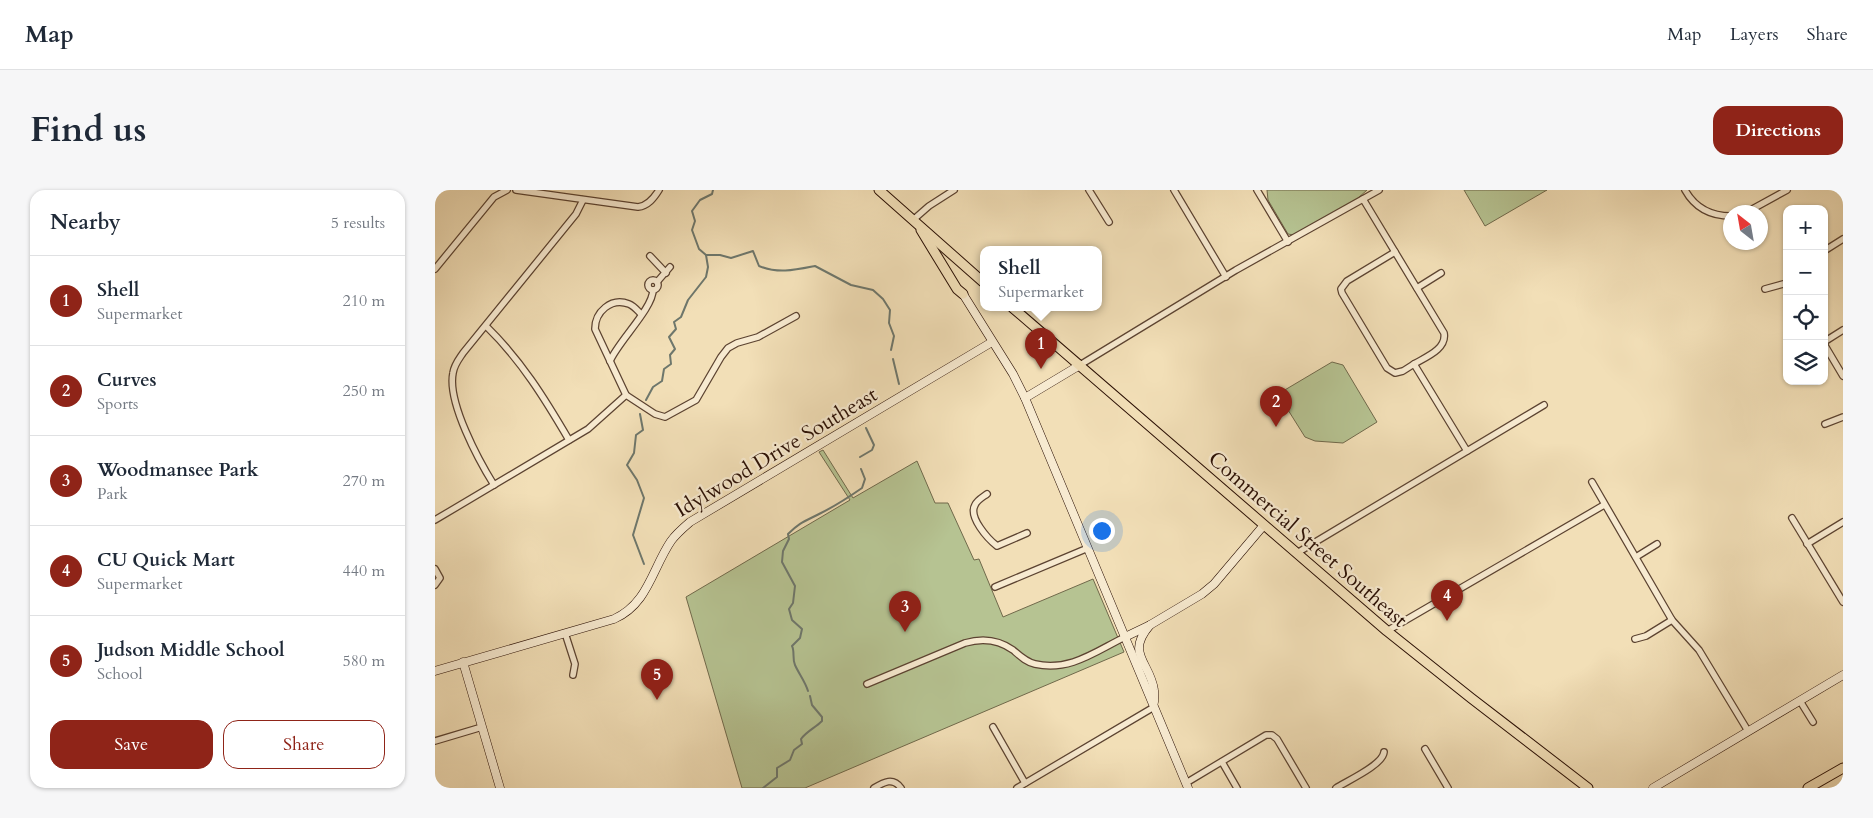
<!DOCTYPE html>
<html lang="en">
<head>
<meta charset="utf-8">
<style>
  :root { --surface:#fff; --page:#f6f6f7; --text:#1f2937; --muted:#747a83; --line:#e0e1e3; --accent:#8f2418 }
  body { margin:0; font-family:Cardo,serif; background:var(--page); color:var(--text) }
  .controls { position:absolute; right:15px; top:15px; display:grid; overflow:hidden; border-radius:10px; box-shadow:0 1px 4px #0004 }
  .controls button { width:45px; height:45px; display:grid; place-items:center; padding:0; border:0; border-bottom:1px solid var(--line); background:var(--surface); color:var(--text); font:25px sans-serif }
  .compass { position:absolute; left:1288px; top:15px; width:45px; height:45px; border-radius:50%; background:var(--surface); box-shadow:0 1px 4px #0004; rotate:329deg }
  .you { position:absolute; left:666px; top:340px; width:18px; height:18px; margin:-12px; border:4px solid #fff; border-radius:50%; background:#1a73e8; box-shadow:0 0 0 8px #1a73e833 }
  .badge { display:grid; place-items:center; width:32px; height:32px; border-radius:50%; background:var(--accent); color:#fff; font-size:16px; font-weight:700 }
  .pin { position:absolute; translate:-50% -41px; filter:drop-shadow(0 1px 2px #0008) }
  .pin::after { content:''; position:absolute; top:26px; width:18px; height:15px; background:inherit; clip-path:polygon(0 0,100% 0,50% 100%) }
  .popup { position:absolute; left:545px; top:56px; width:122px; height:65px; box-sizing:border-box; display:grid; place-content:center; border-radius:10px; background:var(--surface); filter:drop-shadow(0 1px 4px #0005); font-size:16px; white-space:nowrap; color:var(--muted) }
  .popup b { font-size:19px; color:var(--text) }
  .popup::after { content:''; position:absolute; left:50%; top:100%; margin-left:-10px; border:10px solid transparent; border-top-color:var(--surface) }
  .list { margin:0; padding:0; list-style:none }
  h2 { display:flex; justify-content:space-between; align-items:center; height:65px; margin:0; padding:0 20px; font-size:21px }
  h2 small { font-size:16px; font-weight:400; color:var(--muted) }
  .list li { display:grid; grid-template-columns:32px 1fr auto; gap:15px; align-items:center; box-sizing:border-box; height:90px; padding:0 20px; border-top:1px solid var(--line) }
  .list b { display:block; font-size:19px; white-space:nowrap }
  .list p { margin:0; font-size:16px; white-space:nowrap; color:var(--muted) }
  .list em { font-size:16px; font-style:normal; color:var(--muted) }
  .actions { display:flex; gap:10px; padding:15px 20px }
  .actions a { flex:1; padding:11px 0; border:1px solid var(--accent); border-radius:15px; text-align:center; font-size:18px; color:var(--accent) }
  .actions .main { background:var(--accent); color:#fff }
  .icon { flex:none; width:28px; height:28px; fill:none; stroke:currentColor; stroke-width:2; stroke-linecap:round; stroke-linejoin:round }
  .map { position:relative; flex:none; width:1408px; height:598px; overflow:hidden; border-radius:15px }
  header { display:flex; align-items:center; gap:30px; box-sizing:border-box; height:70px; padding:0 25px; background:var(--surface); border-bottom:1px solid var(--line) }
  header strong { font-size:24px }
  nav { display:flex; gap:28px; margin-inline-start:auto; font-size:18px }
  .intro { display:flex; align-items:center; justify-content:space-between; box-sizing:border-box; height:120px; padding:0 30px }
  h1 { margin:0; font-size:35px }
  .button { padding:12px 22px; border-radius:15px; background:var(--accent); color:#fff; font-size:18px; font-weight:700 }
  main { display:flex; gap:30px; padding:0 30px }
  aside { flex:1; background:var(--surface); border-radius:15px; box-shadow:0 1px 4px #0004 }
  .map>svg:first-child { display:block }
  .green { fill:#b6c392; stroke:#70694b }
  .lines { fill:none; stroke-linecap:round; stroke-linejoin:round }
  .stream { stroke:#6e776c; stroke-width:2 }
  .street-casing { stroke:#5c4331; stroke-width:8 }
  .secondary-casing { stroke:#2a0f04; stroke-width:9 }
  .primary-casing { stroke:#2a0f04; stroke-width:11 }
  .street { stroke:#f7ead0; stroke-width:5.5 }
  .secondary { stroke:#f7ead0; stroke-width:8 }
  .primary { stroke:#f2dfb7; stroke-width:9 }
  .labels { text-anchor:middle; stroke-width:4.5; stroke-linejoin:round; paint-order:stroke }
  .street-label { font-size:21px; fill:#2a0f04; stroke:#f7ead0 }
</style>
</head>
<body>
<header>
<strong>Map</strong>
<nav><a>Map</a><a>Layers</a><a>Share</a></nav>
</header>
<div class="intro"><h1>Find us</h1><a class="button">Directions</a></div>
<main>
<aside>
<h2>Nearby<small>5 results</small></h2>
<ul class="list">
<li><span class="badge">1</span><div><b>Shell</b><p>Supermarket</p></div><em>210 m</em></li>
<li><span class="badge">2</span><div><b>Curves</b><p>Sports</p></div><em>250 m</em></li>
<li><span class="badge">3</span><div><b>Woodmansee Park</b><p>Park</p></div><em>270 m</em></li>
<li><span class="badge">4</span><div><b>CU Quick Mart</b><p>Supermarket</p></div><em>440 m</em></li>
<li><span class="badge">5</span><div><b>Judson Middle School</b><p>School</p></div><em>580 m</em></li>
</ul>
<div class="actions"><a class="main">Save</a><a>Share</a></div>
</aside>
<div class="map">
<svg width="1408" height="598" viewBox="0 0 1408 598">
  <rect width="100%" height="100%" fill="#f2dfb7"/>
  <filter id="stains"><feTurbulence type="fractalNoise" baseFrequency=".004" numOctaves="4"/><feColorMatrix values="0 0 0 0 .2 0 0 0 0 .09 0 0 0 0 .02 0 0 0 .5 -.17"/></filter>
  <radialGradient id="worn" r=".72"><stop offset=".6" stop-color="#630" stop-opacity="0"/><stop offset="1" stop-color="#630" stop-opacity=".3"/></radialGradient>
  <!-- green -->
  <g class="green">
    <polygon points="832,0 932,0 922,9 859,45 853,44 833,10"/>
    <polygon points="1029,0 1112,0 1050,36"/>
    <polygon points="897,172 908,175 942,232 908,253 880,251 870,247 843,204"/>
    <polygon points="388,260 418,308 482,271 500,313 513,313 539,370 544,369 568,427 658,389 689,462 370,598 307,598 251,407 415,310 384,262"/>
  </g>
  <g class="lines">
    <!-- stream -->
    <g class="stream">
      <path d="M278 0 277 4 265 10 257 21 260 31 257 40 264 59 271 65H285L296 68 318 61 324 76C343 84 360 80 380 76L416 95 438 100 448 109 455 120 454 133 459 146 456 160"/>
      <polyline points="458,169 464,194"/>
      <polyline points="211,210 218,197 227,191 229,179 236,174 235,165 240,159 234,147 241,139 239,132 246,127 253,110 271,87 273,77 271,65"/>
      <polyline points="205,224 208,240 201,245 199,263 192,275 202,290 209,308 198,345 209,374"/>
      <polyline points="425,267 437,260 439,255 431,238"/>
      <path d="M373 501C370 491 364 484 360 475 357 468 360 462 357 456L365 448 367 439 357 430 354 419 358 413 360 396 347 372 348 361 354 349 353 344C366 331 371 331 386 323 400 316 414 307 427 298L430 289 426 279"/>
      <path d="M328 598 342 587V578L355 570 359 560 367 554 366 549C372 541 380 538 387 531V527L377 515 375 506"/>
    </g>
    <defs>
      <g id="street">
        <path d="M81 0 203 17C213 16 219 8 224 0"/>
        <polyline points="654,0 674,32"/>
        <polyline points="739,0 791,87"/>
        <polyline points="822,0 853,52"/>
        <path d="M1250 0C1260 18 1275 26 1296 26"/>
        <path d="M928 9 1009 143C1012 159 991 167 979 174L1032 261"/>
        <polyline points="1312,22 1352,0"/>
        <polyline points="478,30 494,16 519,0"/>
        <polyline points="1389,61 1408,49"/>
        <polyline points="960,62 912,91 906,99 907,103 952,178 960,183 968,181 979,174"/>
        <polyline points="215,66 231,83"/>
        <polyline points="0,79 59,7 72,0"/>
        <circle cx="218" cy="95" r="5"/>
        <polyline points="222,92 235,77"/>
        <polyline points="982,98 1006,83"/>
        <polyline points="1330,99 1352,93"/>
        <path d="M206 124C203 121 199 116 194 114 176 107 160 122 160 139L191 205 220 224 230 227 261 210 286 167 293 158 302 153 323 147 361 126"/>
        <path d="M51 136C86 170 110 209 134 250"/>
        <polyline points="1389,152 1408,140"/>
        <polyline points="1389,154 1408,186"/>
        <path d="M175 171C183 152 218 118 218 100"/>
        <polyline points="645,175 801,80 944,0"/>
        <polyline points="1390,234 1408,227"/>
        <polyline points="1157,292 1237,430 1264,460 1313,541"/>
        <path d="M59 295C44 271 12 212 18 183 19 175 24 169 28 163L141 24 148 10"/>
        <path d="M552 304C548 307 542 310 540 315 533 327 553 349 562 356L592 343"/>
        <polyline points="1357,328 1408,412"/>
        <polyline points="0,330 153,239 191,205"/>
        <polyline points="1372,354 1408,332"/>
        <polyline points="862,363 1109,215"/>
        <polyline points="1201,367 1222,354"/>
        <polyline points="0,379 5,388 0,395"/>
        <polyline points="560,397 653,358"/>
        <polyline points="952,441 1169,315"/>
        <polyline points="130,443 140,474 138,485"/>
        <polyline points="1200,449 1211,446 1237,430"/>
        <path d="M432 494 530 453C547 448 564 450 578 460 585 466 591 472 600 474 635 482 661 461 690 447"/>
        <polyline points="1365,511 1378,532"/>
        <polyline points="558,537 590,593"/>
        <polyline points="0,551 47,537"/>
        <polyline points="990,559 1013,598"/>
        <polyline points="787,572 802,598"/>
        <polyline points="751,593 831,545 837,545 842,549 871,598"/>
        <path d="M439 598C449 592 458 587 466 598"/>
        <polyline points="582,598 719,517"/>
        <path d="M901 598C912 591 948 575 949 562"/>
      </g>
      <g id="secondary">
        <polyline points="528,104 578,184 590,208 753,598"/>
        <polyline points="590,208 645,175"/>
        <path d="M715 435C690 464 715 472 719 500 720 504 719 508 719 512"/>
        <polyline points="690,447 715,435 767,404 779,394 829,335"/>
        <polyline points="28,472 65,598"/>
        <path d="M0 481 179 429C213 414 217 379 236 351 241 344 248 338 255 332L557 152"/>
        <polyline points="1218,598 1408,485"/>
      </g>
      <g id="primary">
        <polyline points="444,0 548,92"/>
        <polyline points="486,40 522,99 528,104"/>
        <polyline points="578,118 952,441 1036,508 1153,598"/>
        <polyline points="1373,598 1408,578"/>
      </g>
    </defs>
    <!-- street casing -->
    <use href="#street" class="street-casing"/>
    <!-- secondary casing -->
    <use href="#secondary" class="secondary-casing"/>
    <!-- primary casing -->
    <use href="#primary" class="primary-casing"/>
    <!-- street -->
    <use href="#street" class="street"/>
    <!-- secondary -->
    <use href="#secondary" class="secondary"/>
    <!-- primary -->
    <use href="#primary" class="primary"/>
  </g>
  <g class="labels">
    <!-- street labels -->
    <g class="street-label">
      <text transform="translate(341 262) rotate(-31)" y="7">Idylwood Drive Southeast</text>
      <text transform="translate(873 349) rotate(41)" y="7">Commercial Street Southeast</text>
    </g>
  </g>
  <rect width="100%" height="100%" filter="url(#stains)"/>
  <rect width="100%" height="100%" fill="url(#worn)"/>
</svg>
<div class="controls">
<button>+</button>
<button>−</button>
<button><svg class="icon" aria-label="locate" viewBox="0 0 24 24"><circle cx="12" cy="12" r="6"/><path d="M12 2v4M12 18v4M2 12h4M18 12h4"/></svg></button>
<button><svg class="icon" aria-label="layers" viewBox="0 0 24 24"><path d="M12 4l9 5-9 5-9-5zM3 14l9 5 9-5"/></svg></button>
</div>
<svg class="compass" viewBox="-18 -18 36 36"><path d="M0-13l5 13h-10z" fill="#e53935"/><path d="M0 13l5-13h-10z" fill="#747a83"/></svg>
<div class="you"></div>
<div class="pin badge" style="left:606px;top:179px">1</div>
<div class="popup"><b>Shell</b>Supermarket</div>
<div class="pin badge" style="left:841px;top:237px">2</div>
<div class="pin badge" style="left:470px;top:442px">3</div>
<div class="pin badge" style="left:1012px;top:431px">4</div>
<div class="pin badge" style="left:222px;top:510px">5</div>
</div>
</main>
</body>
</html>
